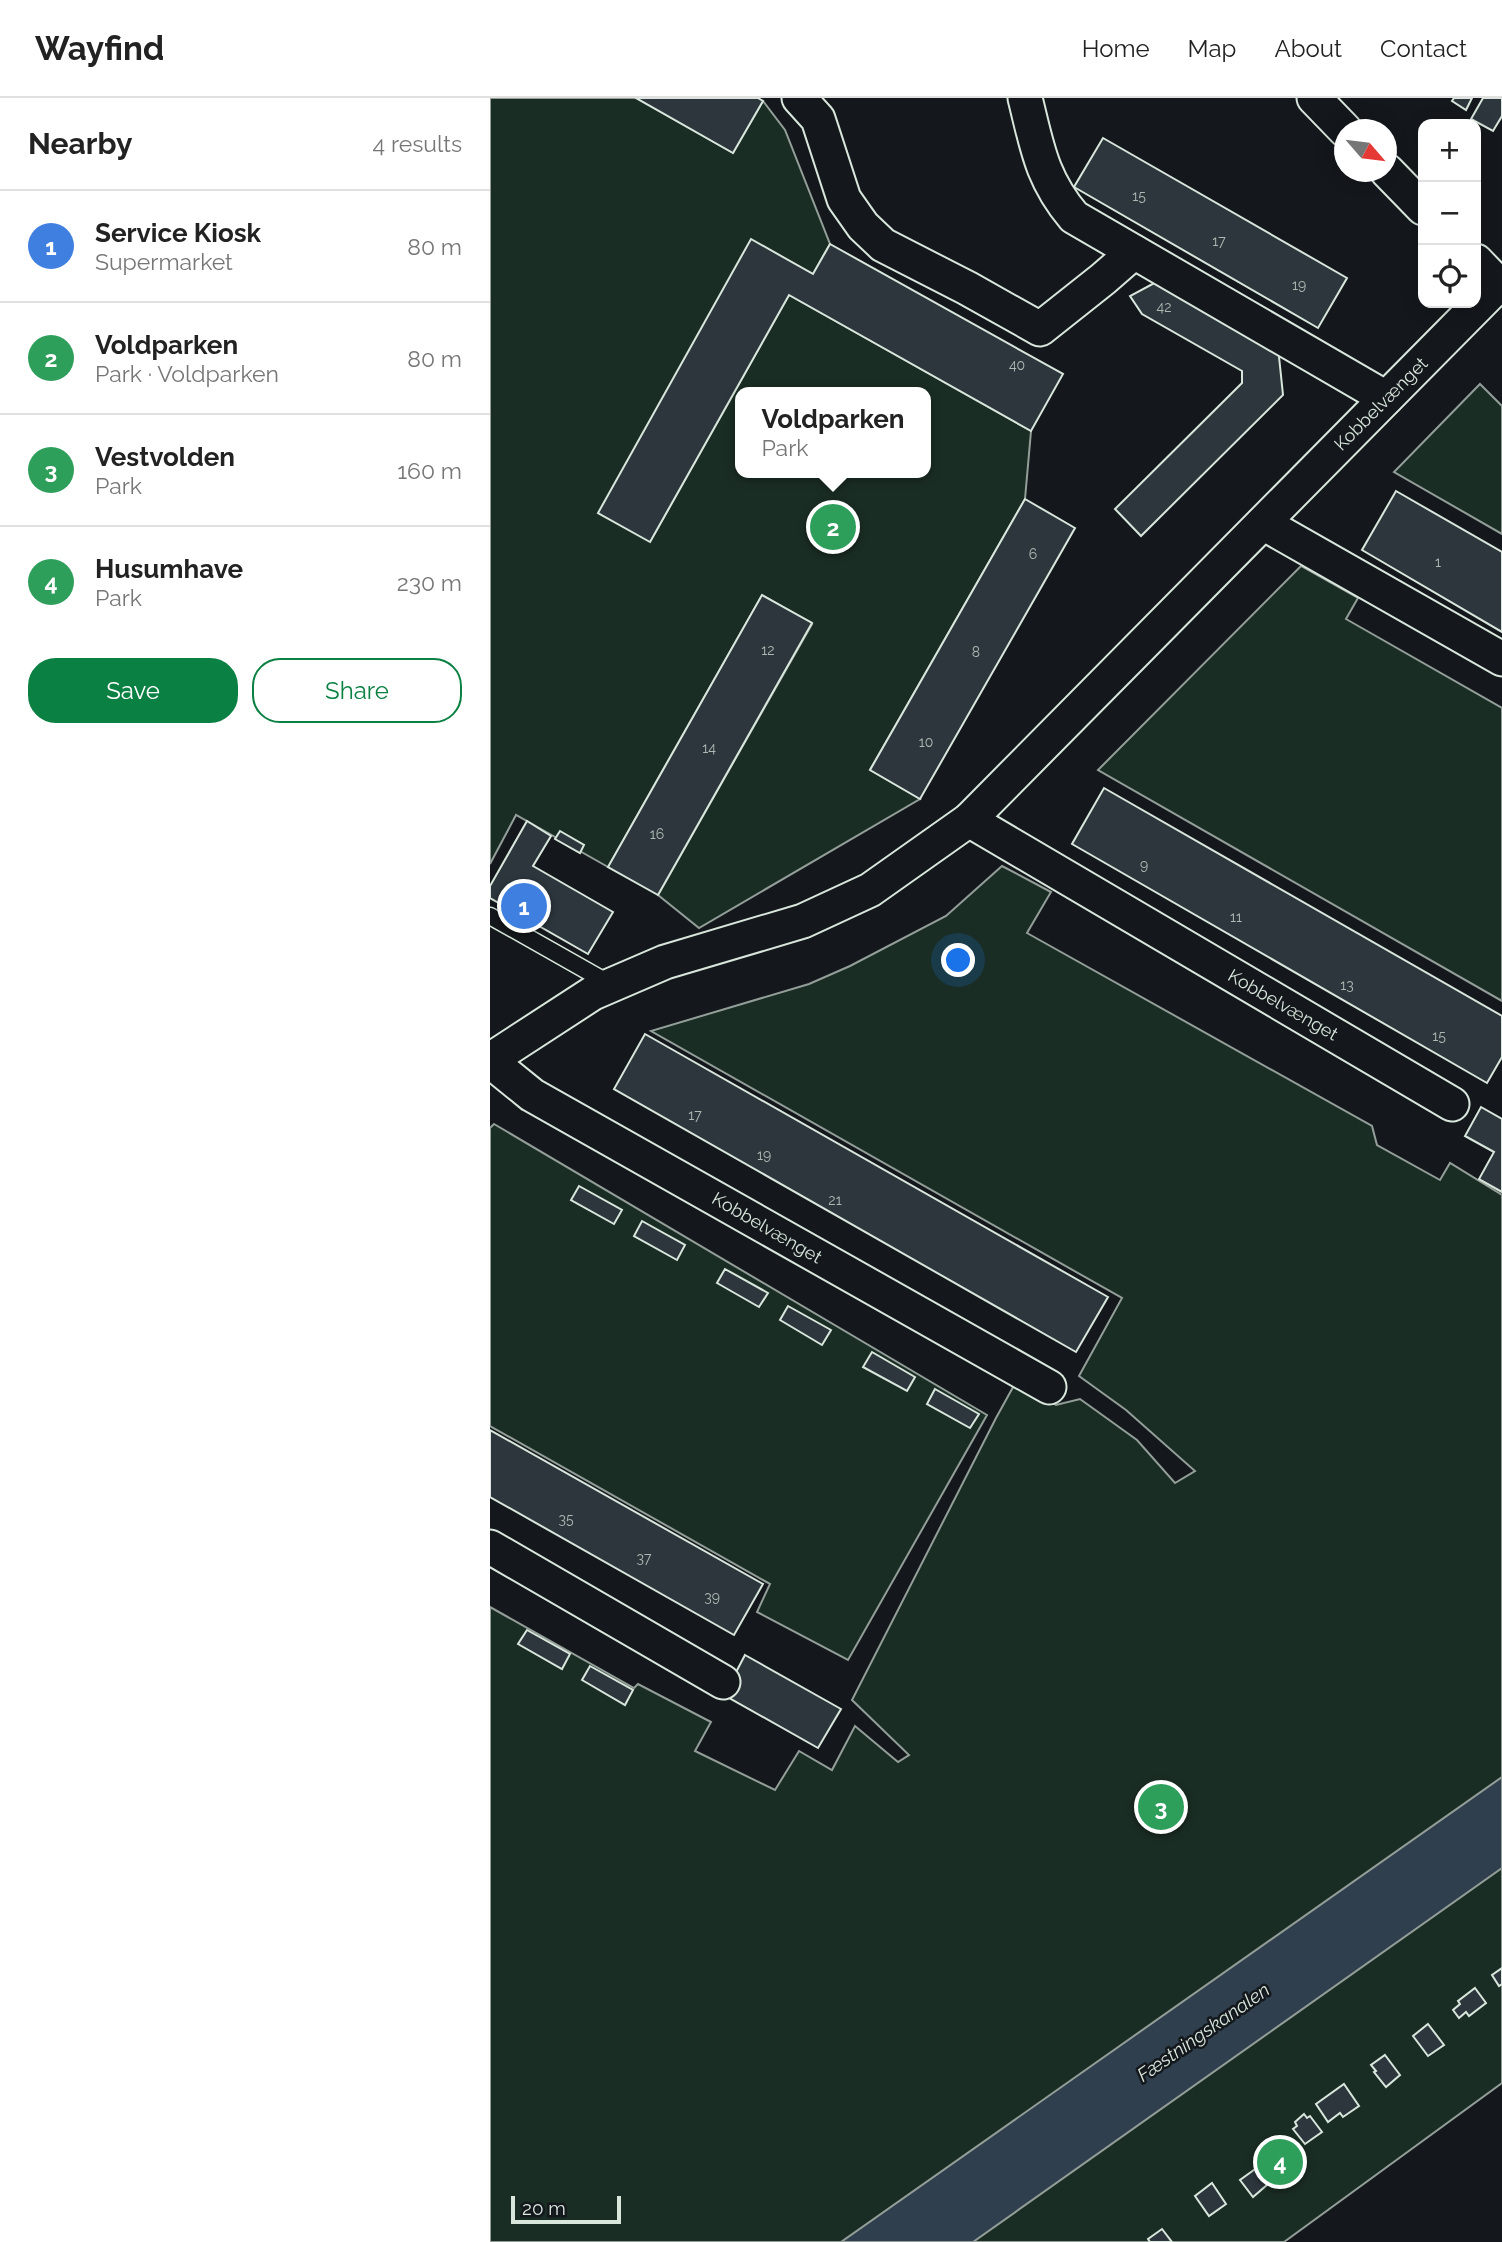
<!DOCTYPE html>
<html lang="en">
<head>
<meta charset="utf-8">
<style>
  :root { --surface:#fff; --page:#f6f6f6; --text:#222; --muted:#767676; --line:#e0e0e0; --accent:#0b8043 }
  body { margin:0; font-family:Raleway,sans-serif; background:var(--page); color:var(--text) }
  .controls { position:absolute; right:21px; top:21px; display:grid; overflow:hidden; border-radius:14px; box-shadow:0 4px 18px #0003 }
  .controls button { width:63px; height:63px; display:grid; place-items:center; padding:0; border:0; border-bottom:2px solid var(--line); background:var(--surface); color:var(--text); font:35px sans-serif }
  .compass { position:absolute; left:844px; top:21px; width:63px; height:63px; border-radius:50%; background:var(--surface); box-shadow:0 4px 18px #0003; rotate:118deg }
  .scale { position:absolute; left:21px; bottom:18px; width:110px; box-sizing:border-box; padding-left:7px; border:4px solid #d8e6dc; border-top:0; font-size:19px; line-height:24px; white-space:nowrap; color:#d8e6dc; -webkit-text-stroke:5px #14181c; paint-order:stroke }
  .you { position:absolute; left:469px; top:863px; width:24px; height:24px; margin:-18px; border:5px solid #fff; border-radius:50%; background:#1a73e8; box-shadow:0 0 0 10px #1a73e833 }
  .badge { display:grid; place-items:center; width:46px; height:46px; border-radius:50%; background:var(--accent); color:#fff; font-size:23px; font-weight:700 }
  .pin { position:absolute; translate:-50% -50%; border:4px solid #fff; box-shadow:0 2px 7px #0006 }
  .popup { position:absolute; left:245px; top:289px; width:196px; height:91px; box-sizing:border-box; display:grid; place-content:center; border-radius:14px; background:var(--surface); filter:drop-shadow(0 2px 5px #0005); font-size:23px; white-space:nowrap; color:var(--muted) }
  .popup b { font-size:26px; color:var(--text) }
  .popup::after { content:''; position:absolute; left:50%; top:100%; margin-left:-14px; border:14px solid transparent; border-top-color:var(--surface) }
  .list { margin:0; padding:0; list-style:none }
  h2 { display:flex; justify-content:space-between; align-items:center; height:91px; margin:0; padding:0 28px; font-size:30px }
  h2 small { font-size:23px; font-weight:400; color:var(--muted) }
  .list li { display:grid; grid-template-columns:46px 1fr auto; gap:21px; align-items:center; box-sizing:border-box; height:112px; padding:0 28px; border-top:2px solid var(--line) }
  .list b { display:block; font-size:26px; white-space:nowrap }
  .list p { margin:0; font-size:23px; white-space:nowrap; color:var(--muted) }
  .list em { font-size:23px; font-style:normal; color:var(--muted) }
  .actions { display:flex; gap:14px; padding:21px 28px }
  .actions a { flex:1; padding:16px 0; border:2px solid var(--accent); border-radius:28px; text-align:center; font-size:24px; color:var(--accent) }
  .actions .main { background:var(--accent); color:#fff }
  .icon { flex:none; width:38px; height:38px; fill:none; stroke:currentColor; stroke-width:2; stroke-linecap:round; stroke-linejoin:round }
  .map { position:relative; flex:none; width:1012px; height:2144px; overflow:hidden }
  header { display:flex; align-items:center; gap:42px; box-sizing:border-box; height:98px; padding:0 35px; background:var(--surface); border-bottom:2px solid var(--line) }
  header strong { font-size:33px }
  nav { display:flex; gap:38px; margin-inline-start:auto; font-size:24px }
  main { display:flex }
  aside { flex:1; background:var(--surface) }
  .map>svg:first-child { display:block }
  .green { fill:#1a2d24; stroke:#939e99; stroke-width:2; fill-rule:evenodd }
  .water { fill:#2f3f4d; stroke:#939e99; stroke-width:2 }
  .building { fill:#2c363c; stroke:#d8e6dc; stroke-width:2 }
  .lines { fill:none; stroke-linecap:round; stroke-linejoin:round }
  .lane-casing { stroke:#d8e6dc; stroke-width:19 }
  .street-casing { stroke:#d8e6dc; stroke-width:37 }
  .lane { stroke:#14181c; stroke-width:16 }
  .street { stroke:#14181c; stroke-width:33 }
  .labels { text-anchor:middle; stroke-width:5; stroke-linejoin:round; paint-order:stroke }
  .number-label { font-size:14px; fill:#adbab4 }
  .street-label { font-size:18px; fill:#d8e6dc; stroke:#14181c }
  .water-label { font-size:19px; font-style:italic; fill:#d8e6dc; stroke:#14181c }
</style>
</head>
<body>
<header>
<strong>Wayfind</strong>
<nav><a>Home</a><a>Map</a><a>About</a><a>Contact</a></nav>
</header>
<main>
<aside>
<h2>Nearby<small>4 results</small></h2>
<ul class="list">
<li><span class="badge" style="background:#3f7fe0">1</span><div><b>Service Kiosk</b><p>Supermarket</p></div><em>80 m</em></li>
<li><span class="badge" style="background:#2e9e5b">2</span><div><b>Voldparken</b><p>Park · Voldparken</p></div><em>80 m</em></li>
<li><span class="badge" style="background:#2e9e5b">3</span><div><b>Vestvolden</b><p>Park</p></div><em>160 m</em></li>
<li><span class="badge" style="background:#2e9e5b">4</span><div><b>Husumhave</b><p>Park</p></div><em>230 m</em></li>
</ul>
<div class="actions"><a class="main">Save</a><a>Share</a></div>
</aside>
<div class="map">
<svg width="1012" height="2144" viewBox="0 0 1012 2144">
  <rect width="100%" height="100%" fill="#14181c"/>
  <!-- green -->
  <g class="green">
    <path d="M0 0H146L243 55 273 3 295 32 340 146 323 176 261 142 160 444 299 197 541 333 535 401 380 672 430 701 209 830 168 797 322 526 272 497 118 769 26 717 0 766ZM250 294H436V375H250Z"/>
    <polygon points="990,286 1012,308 1012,436 904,374"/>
    <polygon points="811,468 868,500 856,521 1012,610 1012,903 608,672"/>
    <polygon points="512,768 561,794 537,835 882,1028 887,1047 950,1082 960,1065 1012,1097 1012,1985 794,2144 0,2144 0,1509 144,1590 148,1586 221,1624 205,1653 285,1692 309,1653 342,1672 365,1628 408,1664 419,1657 362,1602 506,1320 527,1282 566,1307 590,1301 647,1342 685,1385 705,1373 636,1312 589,1278 632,1200 161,933 319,886 360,868 456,818"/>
    <polygon points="4,1026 497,1317 358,1562 267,1514 280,1486 0,1328 0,1030"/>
  </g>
  <!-- water -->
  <polygon class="water" points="1012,1679 1012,1770 483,2144 351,2144"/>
  <!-- building -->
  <g class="building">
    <polygon points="146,0 268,0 273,3 243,55"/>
    <polygon points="964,0 982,0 976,12 962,3"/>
    <polygon points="993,0 1012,0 1012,18 1003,33 981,21"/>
    <polygon points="613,40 857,180 828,230 584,89"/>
    <polygon points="261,141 323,176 340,146 573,276 541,333 299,197 160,444 108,415"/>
    <polygon points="670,182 788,249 793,297 651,438 625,411 752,285 752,273 652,216 640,198"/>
    <polygon points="906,393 1012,454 1012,534 872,452"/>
    <polygon points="535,401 585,430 430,701 380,672"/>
    <polygon points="272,497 322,525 168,797 118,769"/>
    <polygon points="614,690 1012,918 1012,959 997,985 582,746"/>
    <polygon points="37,723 61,738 43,768 123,814 98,856 0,800 0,788"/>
    <polygon points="70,733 94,747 90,755 65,741"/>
    <polygon points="155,936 618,1199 586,1254 124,991"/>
    <polygon points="991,1009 1012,1021 1012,1094 989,1081 1004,1054 975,1038"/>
    <polygon points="89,1088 132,1112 124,1126 81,1102"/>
    <polygon points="152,1123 195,1147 187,1162 144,1138"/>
    <polygon points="235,1171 278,1195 269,1209 227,1185"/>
    <polygon points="298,1208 341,1232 332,1247 290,1222"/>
    <polygon points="382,1254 425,1279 417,1293 373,1269"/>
    <polygon points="445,1291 489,1316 480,1330 437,1306"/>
    <polygon points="0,1332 273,1486 244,1537 0,1399"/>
    <polygon points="37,1532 80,1556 72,1571 28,1546"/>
    <polygon points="255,1557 351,1611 328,1650 234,1597"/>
    <polygon points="100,1568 143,1592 135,1607 92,1582"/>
    <polygon points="1012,1870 1012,1886 1009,1888 1002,1877"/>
    <polygon points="985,1890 996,1905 979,1918 976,1914 969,1920 963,1912 970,1906 968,1903"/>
    <polygon points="938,1926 954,1947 938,1958 923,1938"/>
    <polygon points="895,1957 910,1977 896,1989 884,1974 886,1973 881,1967"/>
    <polygon points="854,1986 869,2008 853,2019 850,2015 838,2024 826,2006"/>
    <polygon points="814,2016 817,2020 820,2018 832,2034 815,2046 803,2031 807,2028 805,2024"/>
    <polygon points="775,2067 785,2080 763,2099 750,2082 768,2069 770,2071"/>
    <polygon points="722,2085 736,2106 719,2118 705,2098"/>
    <polygon points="672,2131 682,2144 660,2144 658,2141"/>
  </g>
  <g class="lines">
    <defs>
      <polyline id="lane" points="0,818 122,887"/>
      <g id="street">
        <polyline points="309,0 328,21 354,101 373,128 393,147 477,190 550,231 613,181 644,154"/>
        <path d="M535 0C547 48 551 80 584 119L896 300"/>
        <polyline points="824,0 855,32"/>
        <polyline points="897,73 933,110"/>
        <polyline points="986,163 1012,190"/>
        <polyline points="773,425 1012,561"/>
        <polyline points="479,722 962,1006"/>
        <polyline points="0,962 103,895 175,864 313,823 380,792 479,722 1009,186"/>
        <polyline points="0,963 42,997 559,1289"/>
        <polyline points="0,1449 233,1584"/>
      </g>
    </defs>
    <!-- lane casing -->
    <use href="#lane" class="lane-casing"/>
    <!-- street casing -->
    <use href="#street" class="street-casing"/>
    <!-- lane -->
    <use href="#lane" class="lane"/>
    <!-- street -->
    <use href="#street" class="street"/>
  </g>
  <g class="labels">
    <!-- number labels -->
    <g class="number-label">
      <text x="649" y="103">15</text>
      <text x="729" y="148">17</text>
      <text x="809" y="192">19</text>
      <text x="674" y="214">42</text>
      <text x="527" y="272">40</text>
      <text x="543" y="461">6</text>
      <text x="948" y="469">1</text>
      <text x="278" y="557">12</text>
      <text x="486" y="559">8</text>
      <text x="436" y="649">10</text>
      <text x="219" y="655">14</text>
      <text x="167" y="741">16</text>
      <text x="654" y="772">9</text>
      <text x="746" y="824">11</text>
      <text x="857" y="892">13</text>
      <text x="949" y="943">15</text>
      <text x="205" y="1022">17</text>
      <text x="274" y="1062">19</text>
      <text x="345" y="1107">21</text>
      <text x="76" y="1426">35</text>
      <text x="154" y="1465">37</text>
      <text x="222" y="1504">39</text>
    </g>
    <!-- street labels -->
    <g class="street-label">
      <text transform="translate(891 306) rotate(-45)" y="6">Kobbelvænget</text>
      <text transform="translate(793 907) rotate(30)" y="6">Kobbelvænget</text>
      <text transform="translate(277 1130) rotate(30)" y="6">Kobbelvænget</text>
    </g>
    <!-- water labels -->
    <g class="water-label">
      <text transform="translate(713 1934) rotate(-35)" y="7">Fæstningskanalen</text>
    </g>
  </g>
</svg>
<div class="controls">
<button>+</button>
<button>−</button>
<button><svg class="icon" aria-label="locate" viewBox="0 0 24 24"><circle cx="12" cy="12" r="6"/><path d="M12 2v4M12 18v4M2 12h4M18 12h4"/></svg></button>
</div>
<svg class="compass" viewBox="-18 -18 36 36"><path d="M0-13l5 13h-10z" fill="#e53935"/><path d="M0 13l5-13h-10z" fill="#767676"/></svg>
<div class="scale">20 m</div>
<div class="you"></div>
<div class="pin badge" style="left:34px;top:808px;background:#3f7fe0">1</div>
<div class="pin badge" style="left:343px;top:429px;background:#2e9e5b">2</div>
<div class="popup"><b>Voldparken</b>Park</div>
<div class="pin badge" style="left:671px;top:1709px;background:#2e9e5b">3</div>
<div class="pin badge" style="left:790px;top:2064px;background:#2e9e5b">4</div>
</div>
</main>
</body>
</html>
